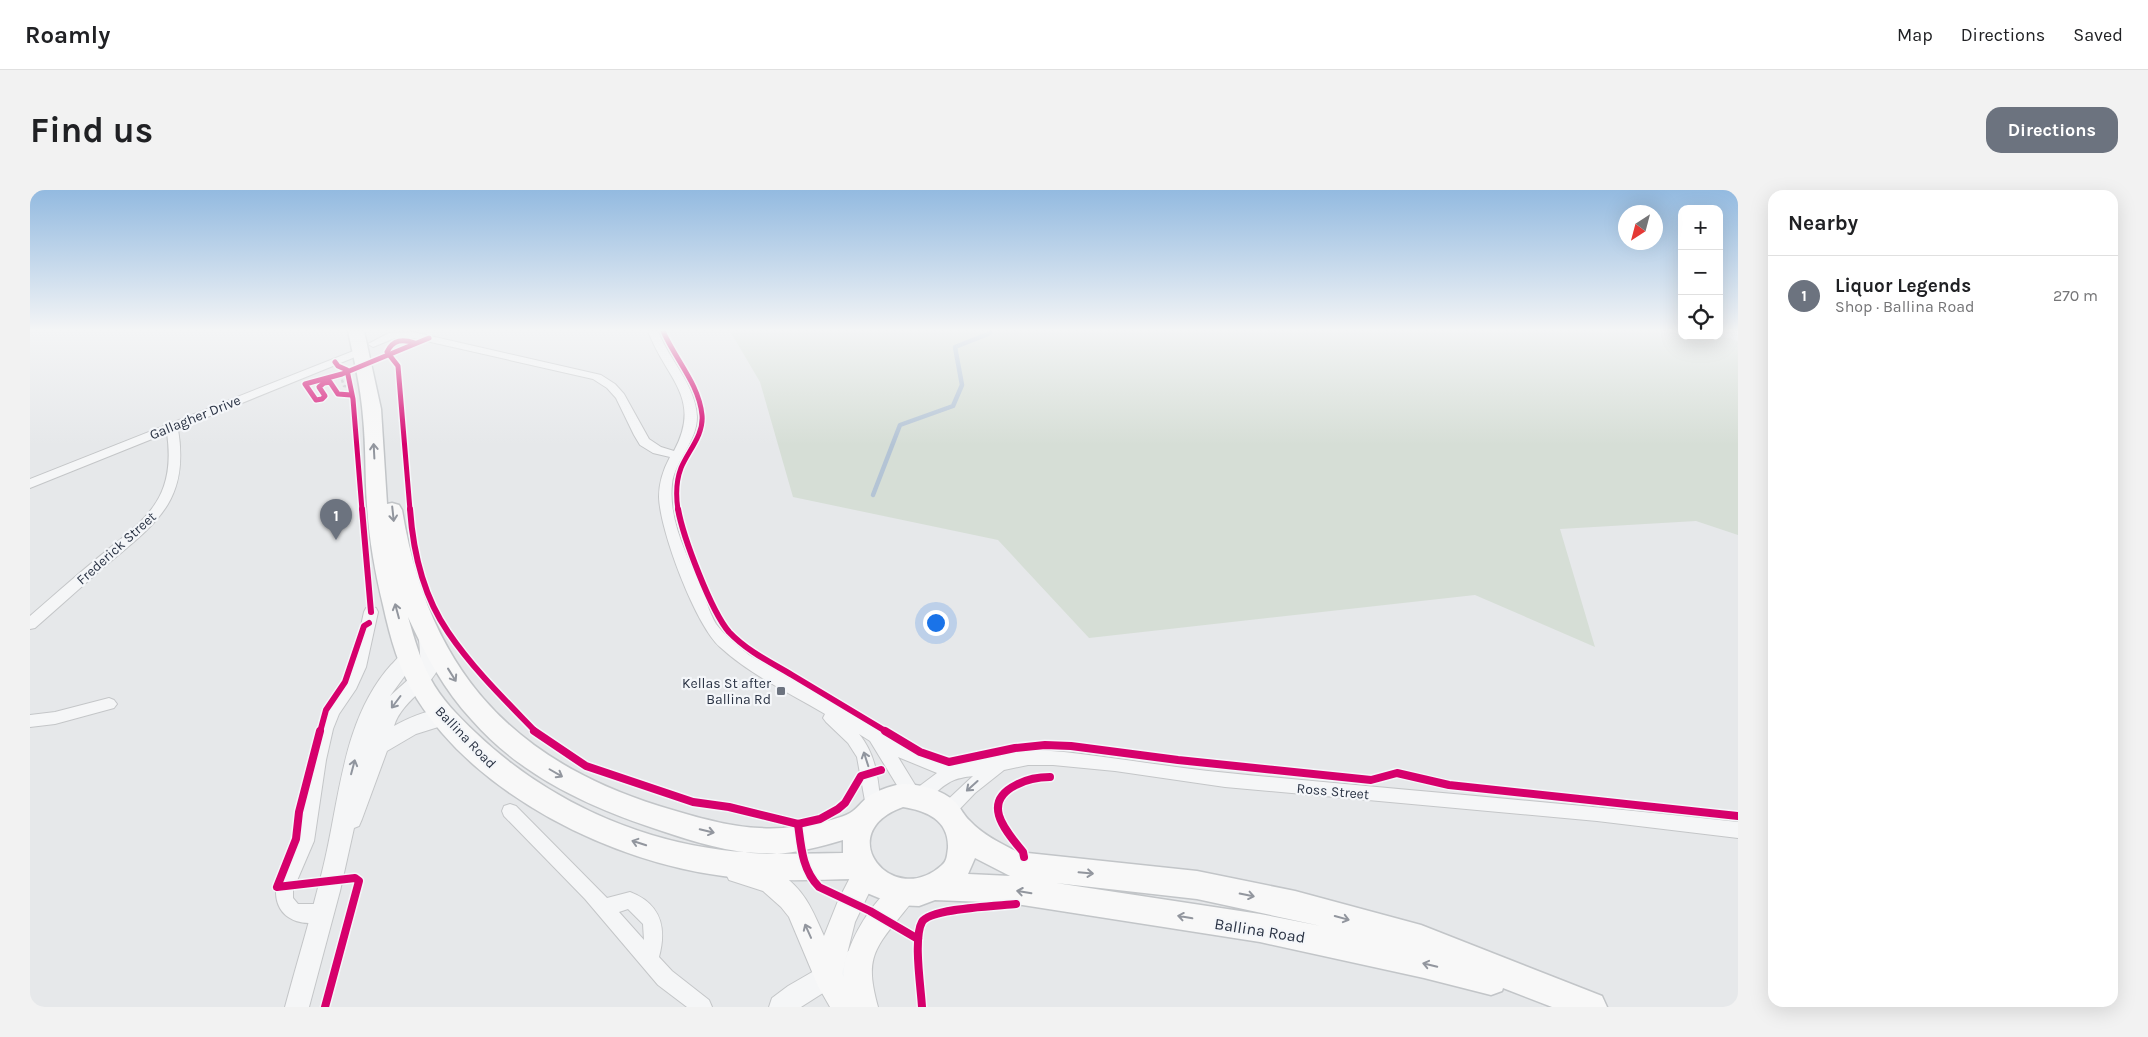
<!DOCTYPE html>
<html lang="en">
<head>
<meta charset="utf-8">
<style>
  :root { --surface:#fff; --page:#f2f2f2; --text:#202124; --muted:#757577; --line:#e0e0e0; --accent:#6c737f }
  body { margin:0; font-family:Karla,sans-serif; background:var(--page); color:var(--text) }
  .controls { position:absolute; right:15px; top:15px; display:grid; overflow:hidden; border-radius:10px; box-shadow:0 5px 20px #0002 }
  .controls button { width:45px; height:45px; display:grid; place-items:center; padding:0; border:0; border-bottom:1px solid var(--line); background:var(--surface); color:var(--text); font:25px sans-serif }
  .compass { position:absolute; left:1588px; top:15px; width:45px; height:45px; border-radius:50%; background:var(--surface); box-shadow:0 5px 20px #0002; rotate:216deg }
  .you { position:absolute; left:905px; top:432px; width:18px; height:18px; margin:-12px; border:4px solid #fff; border-radius:50%; background:#1a73e8; box-shadow:0 0 0 8px #1a73e833 }
  .badge { display:grid; place-items:center; width:32px; height:32px; border-radius:50%; background:var(--accent); color:#fff; font-size:16px; font-weight:700 }
  .pin { position:absolute; translate:-50% -41px; filter:drop-shadow(0 1px 2px #0008) }
  .pin::after { content:''; position:absolute; top:26px; width:18px; height:15px; background:inherit; clip-path:polygon(0 0,100% 0,50% 100%) }
  .list { margin:0; padding:0; list-style:none }
  h2 { display:flex; justify-content:space-between; align-items:center; height:65px; margin:0; padding:0 20px; font-size:21px }
  h2 small { font-size:16px; font-weight:400; color:var(--muted) }
  .list li { display:grid; grid-template-columns:32px 1fr auto; gap:15px; align-items:center; box-sizing:border-box; height:80px; padding:0 20px; border-top:1px solid var(--line) }
  .list b { display:block; font-size:19px; white-space:nowrap }
  .list p { margin:0; font-size:16px; white-space:nowrap; color:var(--muted) }
  .list em { font-size:16px; font-style:normal; color:var(--muted) }
  .icon { flex:none; width:28px; height:28px; fill:none; stroke:currentColor; stroke-width:2; stroke-linecap:round; stroke-linejoin:round }
  .map { position:relative; flex:none; width:1708px; height:817px; overflow:hidden; border-radius:15px }
  header { display:flex; align-items:center; gap:30px; box-sizing:border-box; height:70px; padding:0 25px; background:var(--surface); border-bottom:1px solid var(--line) }
  header strong { font-size:24px }
  nav { display:flex; gap:28px; margin-inline-start:auto; font-size:18px }
  .intro { display:flex; align-items:center; justify-content:space-between; box-sizing:border-box; height:120px; padding:0 30px }
  h1 { margin:0; font-size:35px }
  .button { padding:12px 22px; border-radius:15px; background:var(--accent); color:#fff; font-size:18px; font-weight:700 }
  main { display:flex; gap:30px; padding:0 30px }
  aside { flex:1; background:var(--surface); border-radius:15px; box-shadow:0 5px 20px #0002 }
  .map>svg:first-child { display:block }
  .green { fill:#d6ded6 }
  .lines { fill:none; stroke-linecap:round; stroke-linejoin:round }
  .stream { stroke:#b4c4d5; stroke-width:4.5 }
  .minor-casing { stroke:#c4c6c8; stroke-width:2 }
  .tertiary-casing { stroke:#c4c6c8; stroke-width:2 }
  .secondary-casing { stroke:#c4c6c8; stroke-width:2 }
  .primary-casing { stroke:#c2c5c8; stroke-width:3 }
  .path-far1 { stroke:#c5c6ca; stroke-width:2.5; stroke-dasharray:3 3; stroke-linecap:butt }
  .path { stroke:#c5c6ca; stroke-width:4; stroke-dasharray:5 5; stroke-linecap:butt }
  .minor { fill:#f5f6f7; fill-rule:evenodd }
  .tertiary { fill:#f5f6f7; fill-rule:evenodd }
  .secondary { fill:#f8f8f8; fill-rule:evenodd }
  .primary { fill:#f8f8f8; fill-rule:evenodd }
  .cycleway-far2-casing { stroke:#f4f6f9; stroke-width:8 }
  .cycleway-far1-casing { stroke:#f4f6f9; stroke-width:9 }
  .cycleway-casing { stroke:#f4f6f9; stroke-width:11 }
  .cycleway-far2 { stroke:#d6006c; stroke-width:5 }
  .cycleway-far1 { stroke:#d6006c; stroke-width:6 }
  .cycleway { stroke:#d6006c; stroke-width:8 }
  .oneway { stroke:#92969e }
  .oneway2 { stroke:#90959e }
  .poi-dot { fill:#6c737f; stroke:#f4f6f9; stroke-width:2 }
  .labels { text-anchor:middle; stroke-width:4.5; stroke-linejoin:round; paint-order:stroke }
  .street-label { font-size:14px; fill:#2b3445; stroke:#f4f6f9 }
  .poi-label { font-size:14px; fill:#2b3445; stroke:#f4f6f9; text-anchor:end }
  .near-street-label { font-size:16px; fill:#2b3445; stroke:#f4f6f9 }
</style>
</head>
<body>
<header>
<strong>Roamly</strong>
<nav><a>Map</a><a>Directions</a><a>Saved</a></nav>
</header>
<div class="intro"><h1>Find us</h1><a class="button">Directions</a></div>
<main>
<div class="map">
<svg width="1708" height="817" viewBox="0 0 1708 817">
  <rect width="100%" height="100%" fill="#e6e8ea"/>
  <!-- green -->
  <polygon class="green" points="700,141 1652,141 1652,146 1689,146 1689,145 1708,151 1708,345 1666,331 1530,339 1565,457 1445,405 1059,448 968,350 763,307 730,192"/>
  <g class="lines">
    <!-- stream -->
    <polyline class="stream" points="843,305 870,235 923,216 932,195 925,157 958,144 961,141"/>
    <defs>
      <g id="minor">
        <path d="M618 141H628C639 170 666 195 667 227 667 252 645 270 642 294 638 332 659 369 673 402 677 413 680 424 686 434 695 446 707 455 719 465L892 564C932 581 958 567 997 561 1009 560 1022 561 1034 562 1089 568 1143 578 1198 583 1368 600 1538 613 1708 632V648L1567 631 1195 597 1085 581 1023 575H998L974 580 945 603 923 626 917 628 911 626 909 621 911 616 943 586C935 587 927 588 920 592 903 601 898 618 876 610L840 551 829 544C847 566 848 590 851 617L849 622 843 624 837 622 827 567 818 553 796 532 793 528 795 524C760 503 720 485 690 457 665 434 630 341 629 307 629 293 633 280 640 267L623 263 610 255 604 245 586 208 577 198 563 189 383 148H365L343 157 338 154 359 143 383 142 571 185 585 194 594 204 619 249 631 257 644 261C673 207 635 188 618 141ZM868 567 907 583 887 598Z"/>
        <path d="M331 158 336 161 335 163 148 239C160 312 125 334 74 377 51 397 28 418 5 438L0 439V426C21 408 42 389 64 371 112 331 147 313 137 243L0 298V289Z"/>
        <path d="M341 417 346 418 348 422 336 477 326 499 309 524 303 539 296 570 284 651 263 700V708L268 714H292L298 717 301 723 298 729C274 739 245 730 246 700L266 651 280 570 288 539 298 516 315 491 322 477 334 422 336 418Z"/>
        <polygon points="79,508 84,510 87,514 84,518 25,534 0,537 0,525 25,522"/>
        <path d="M480 614 486 616 577 708 600 702C631 714 637 737 629 767L642 781 679 810 682 817H657L628 795 555 709 474 626 472 621 474 616ZM598 719 613 734 614 750 589 722Z"/>
      </g>
      <g id="tertiary">
        <path d="M398 442 404 444C429 490 375 500 364 536 379 528 404 516 421 521L424 527 421 533 386 544 357 561 332 629 329 636 324 638 310 701 279 817H255C267 772 281 727 292 682 310 612 311 531 361 475 369 467 373 459 386 463L388 468 360 506 391 478 389 449 392 444Z"/>
        <polygon points="829,755 837,759 841,767 837,775 771,817 739,817 742,808 758,796"/>
      </g>
      <path id="secondary" d="M708 670C721 674 738 676 749 683 774 698 783 721 794 746L808 711 827 674 836 670 845 674 849 682 825 732 812 784 814 787C812 758 846 701 874 690L883 693 887 702C883 712 876 719 869 728 841 762 836 773 848 817H800L788 796 759 727 751 717 733 701 699 690 695 682 699 674Z"/>
      <path id="primary" d="M318 141H334L351 219 357 314 362 313 369 315 372 320C398 476 477 568 629 616 668 628 711 641 753 638 772 636 803 632 820 623 826 620 832 611 838 607 845 601 867 593 876 594 892 595 913 600 925 612 931 618 934 626 940 631 952 644 971 654 988 662L1167 681 1265 701 1391 735 1572 806 1577 817H1522L1473 798 1472 801 1461 805 1394 788 1230 752 979 713 905 710 889 716 866 715 837 703 825 689C781 690 737 692 693 686 583 672 447 606 387 509 369 480 360 447 353 415 345 382 339 349 337 315 335 286 336 256 333 227 331 198 324 169 318 141ZM378 427C395 464 414 500 442 530 492 587 561 618 632 641 667 653 705 664 742 664 766 663 790 657 813 650V663C773 664 732 665 692 660 600 648 513 607 446 543 429 527 411 509 400 488 390 469 384 448 378 427ZM873 617C897 621 919 630 918 658 917 665 917 671 912 675 863 720 800 643 873 617ZM945 668 980 686 938 684ZM1026 693 1167 709 1291 736 1230 724Z"/>
    </defs>
    <!-- minor casing -->
    <use href="#minor" class="minor-casing"/>
    <!-- tertiary casing -->
    <use href="#tertiary" class="tertiary-casing"/>
    <!-- secondary casing -->
    <use href="#secondary" class="secondary-casing"/>
    <!-- primary casing -->
    <use href="#primary" class="primary-casing"/>
    <!-- path-far1 -->
    <polyline class="path-far1" points="310,184 314,196 320,197"/>
    <!-- path -->
    <polyline class="path" points="790,698 805,705"/>
    <!-- minor -->
    <use href="#minor" class="minor"/>
    <!-- tertiary -->
    <use href="#tertiary" class="tertiary"/>
    <!-- secondary -->
    <use href="#secondary" class="secondary"/>
    <!-- primary -->
    <use href="#primary" class="primary"/>
    <defs>
      <g id="cycleway-far2">
        <path d="M633 141C645 169 669 194 672 225 674 245 658 261 651 278 646 291 646 307 648 320"/>
        <polyline points="305,172 308,176 317,180 323,209 332,320"/>
        <polyline points="321,205 308,204 300,192 294,193 289,197 295,206 292,209 286,210 275,194 312,184 399,148"/>
        <path d="M380 320 368 176 357 162C363 149 373 149 385 153"/>
      </g>
      <g id="cycleway-far1">
        <polyline points="332,319 341,422"/>
        <path d="M380 319C383 361 394 407 418 442 443 479 475 510 506 542"/>
        <path d="M648 319C653 347 681 421 699 442 717 461 740 472 762 485 794 504 825 523 857 542"/>
        <polyline points="290,542 296,520 315,492 334,436 339,433"/>
      </g>
      <g id="cycleway">
        <polyline points="290,541 269,622 266,649 247,697 325,688 329,691 295,817"/>
        <polyline points="504,541 556,576 663,612 699,617 768,634 790,629 808,619 815,613 831,586 851,580"/>
        <polyline points="855,541 890,562 919,572 985,558 1015,555 1041,556 1148,570 1341,590 1367,583 1419,595 1708,626"/>
        <path d="M768 634C771 656 772 680 789 697L840 721 888 749"/>
        <path d="M994 667 993 662C976 641 950 613 986 595 997 589 1008 587 1020 587"/>
        <path d="M892 817C891 798 883 748 892 732 900 718 968 716 986 714"/>
      </g>
    </defs>
    <!-- cycleway-far2 casing -->
    <use href="#cycleway-far2" class="cycleway-far2-casing"/>
    <!-- cycleway-far1 casing -->
    <use href="#cycleway-far1" class="cycleway-far1-casing"/>
    <!-- cycleway casing -->
    <use href="#cycleway" class="cycleway-casing"/>
    <!-- cycleway-far2 -->
    <use href="#cycleway-far2" class="cycleway-far2"/>
    <!-- cycleway-far1 -->
    <use href="#cycleway-far1" class="cycleway-far1"/>
    <!-- cycleway -->
    <use href="#cycleway" class="cycleway"/>
  </g>
  <!-- one-way arrows -->
  <defs><path id="oneway-shaft" d="M-6 0H5M1.5-3L5.5 0L1.5 3" fill="none" stroke-width="1.6" stroke-linecap="round" stroke-linejoin="round" transform="scale(1.25)"/></defs>
  <g class="oneway">
    <use href="#oneway-shaft" transform="translate(344 261) rotate(-93)"/>
    <use href="#oneway-shaft" transform="translate(363 324) rotate(84)"/>
    <use href="#oneway-shaft" transform="translate(367 421) rotate(-105)"/>
    <use href="#oneway-shaft" transform="translate(422 485) rotate(58)"/>
    <use href="#oneway-shaft" transform="translate(526 583) rotate(30)"/>
    <use href="#oneway-shaft" transform="translate(677 641) rotate(13)"/>
    <use href="#oneway-shaft" transform="translate(609 653) rotate(-162)"/>
    <use href="#oneway-shaft" transform="translate(1056 683) rotate(5)"/>
    <use href="#oneway-shaft" transform="translate(994 702) rotate(-171)"/>
    <use href="#oneway-shaft" transform="translate(1217 705) rotate(11)"/>
    <use href="#oneway-shaft" transform="translate(1155 727) rotate(-170)"/>
    <use href="#oneway-shaft" transform="translate(1312 728) rotate(15)"/>
    <use href="#oneway-shaft" transform="translate(778 741) rotate(-114)"/>
    <use href="#oneway-shaft" transform="translate(1400 775) rotate(-166)"/>
  </g>
  <g class="oneway2">
    <use href="#oneway-shaft" transform="translate(366 512) rotate(127)"/>
    <use href="#oneway-shaft" transform="translate(836 569) rotate(-108)"/>
    <use href="#oneway-shaft" transform="translate(323 577) rotate(-75)"/>
    <use href="#oneway-shaft" transform="translate(942 596) rotate(138)"/>
  </g>
  <!-- sky -->
  <linearGradient id="sky" x2="0" y2="1"><stop stop-color="#93bae0"/><stop offset="0.55" stop-color="#f4f5f6"/><stop offset="1" stop-color="#f4f5f6" stop-opacity="0"/></linearGradient>
  <rect width="1708" height="255" fill="url(#sky)"/>
  <!-- markers -->
  <rect class="poi-dot" x="746" y="496" width="10" height="10" rx="2.5"/>
  <g class="labels">
    <!-- street labels -->
    <g class="street-label">
      <text transform="translate(165 227) rotate(-22)" y="5">Gallagher Drive</text>
      <text transform="translate(86 358) rotate(-42)" y="5">Frederick Street</text>
      <text transform="translate(436 547) rotate(46)" y="5">Ballina Road</text>
      <text transform="translate(1303 601) rotate(5)" y="5">Ross Street</text>
    </g>
    <!-- poi labels -->
    <g class="poi-label">
      <text x="741" y="498">Kellas St after<tspan x="741" dy="16">Ballina Rd</tspan></text>
    </g>
    <!-- near-street labels -->
    <g class="near-street-label">
      <text transform="translate(1230 740) rotate(9)" y="6">Ballina Road</text>
    </g>
  </g>
</svg>
<div class="controls">
<button>+</button>
<button>−</button>
<button><svg class="icon" aria-label="locate" viewBox="0 0 24 24"><circle cx="12" cy="12" r="6"/><path d="M12 2v4M12 18v4M2 12h4M18 12h4"/></svg></button>
</div>
<svg class="compass" viewBox="-18 -18 36 36"><path d="M0-13l5 13h-10z" fill="#e53935"/><path d="M0 13l5-13h-10z" fill="#757577"/></svg>
<div class="you"></div>
<div class="pin badge" style="left:306px;top:350px">1</div>
</div>
<aside>
<h2>Nearby<small></small></h2>
<ul class="list">
<li><span class="badge">1</span><div><b>Liquor Legends</b><p>Shop · Ballina Road</p></div><em>270 m</em></li>
</ul>
</aside>
</main>
</body>
</html>
